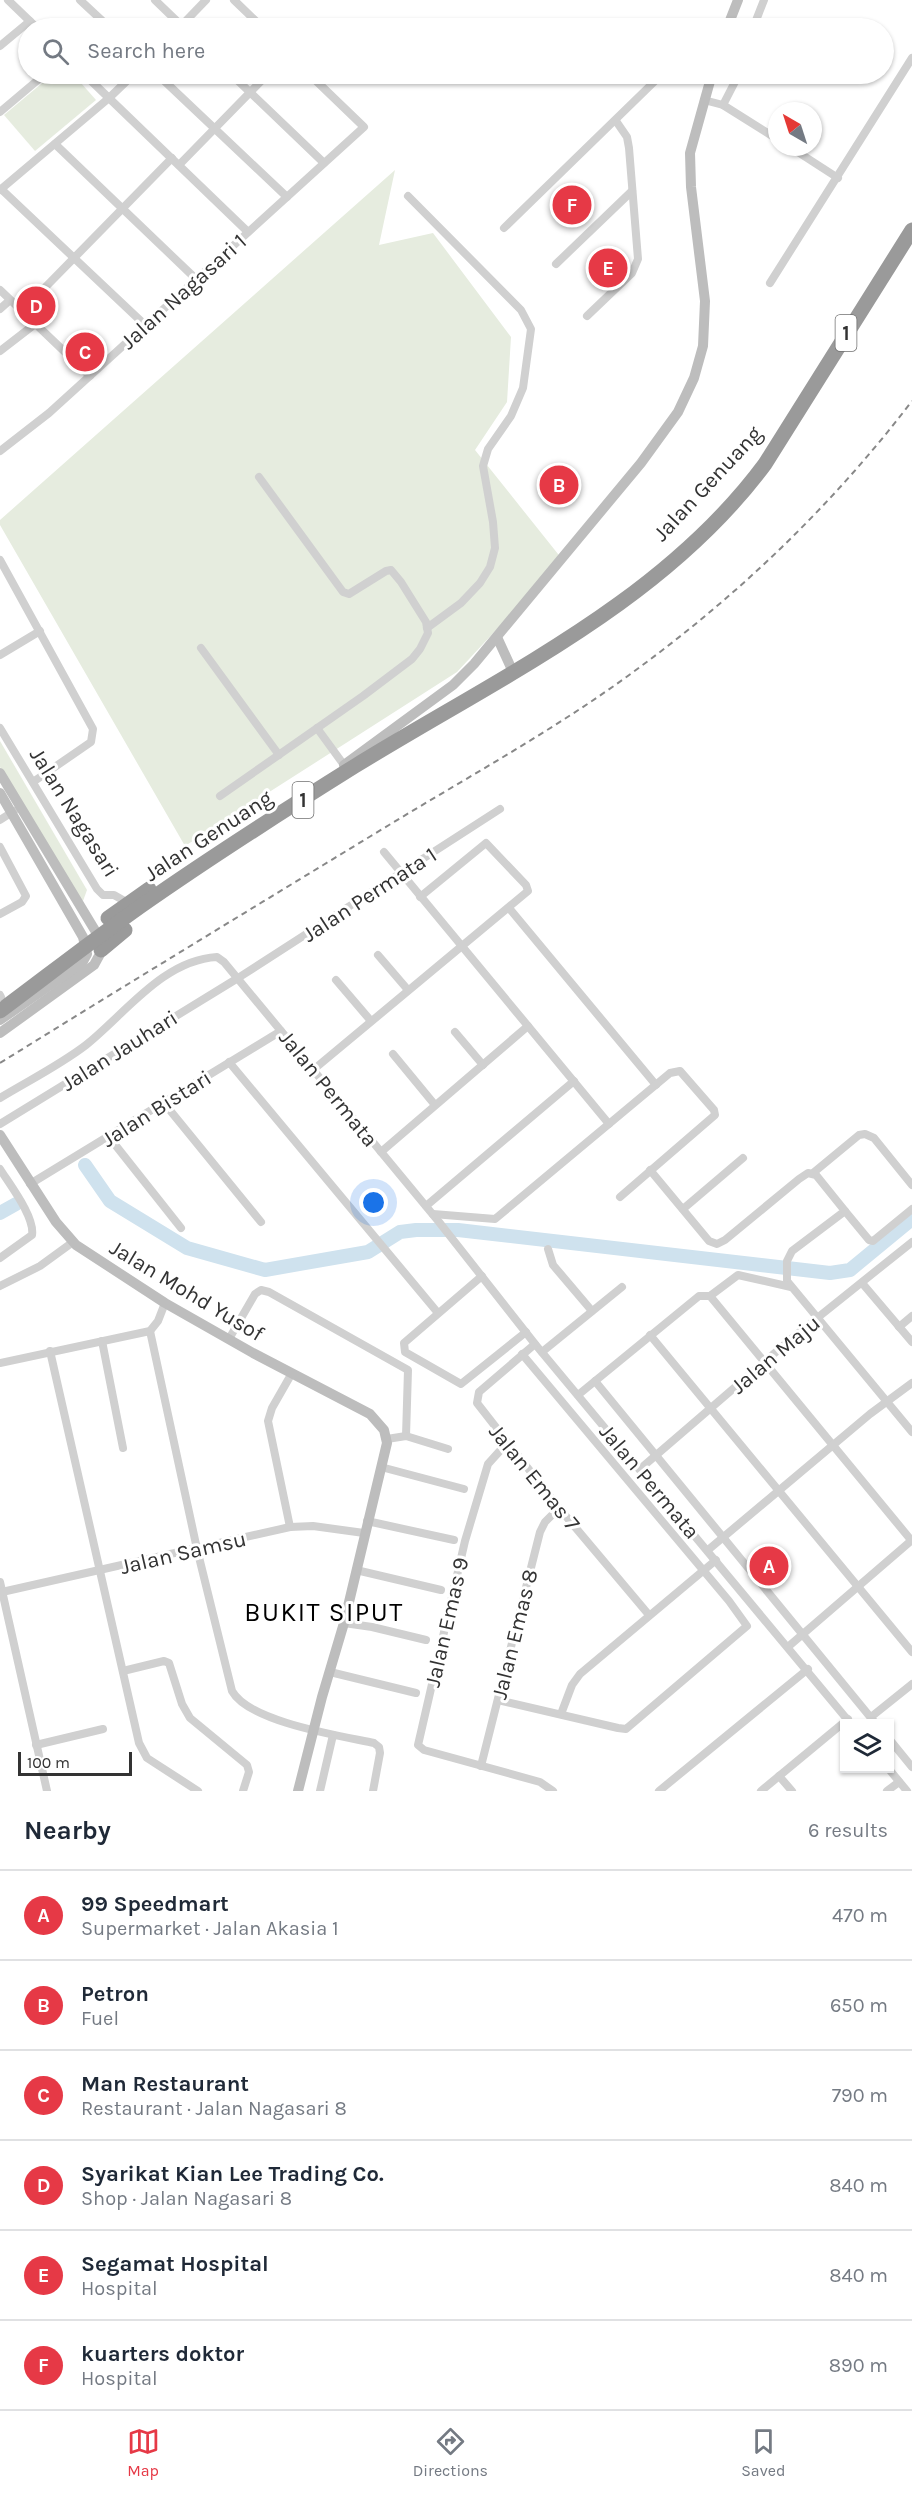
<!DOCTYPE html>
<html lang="en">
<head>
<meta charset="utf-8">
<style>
  :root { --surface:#fff; --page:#f2f2f3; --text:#1f2937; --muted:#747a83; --line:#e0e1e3; --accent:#e63946 }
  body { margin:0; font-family:Karla,sans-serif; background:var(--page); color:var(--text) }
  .controls { position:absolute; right:18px; bottom:18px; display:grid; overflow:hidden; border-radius:0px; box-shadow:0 2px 4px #0004 }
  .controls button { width:54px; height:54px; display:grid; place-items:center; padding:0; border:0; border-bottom:2px solid var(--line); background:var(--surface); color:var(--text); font:30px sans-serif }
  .compass { position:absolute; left:768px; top:102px; width:54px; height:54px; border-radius:50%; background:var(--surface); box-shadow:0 2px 4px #0004; rotate:321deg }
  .scale { position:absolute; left:18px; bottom:15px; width:114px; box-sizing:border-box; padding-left:6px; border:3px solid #333; border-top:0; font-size:16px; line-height:21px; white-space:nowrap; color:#333; -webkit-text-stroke:4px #fff; paint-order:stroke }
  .you { position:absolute; left:374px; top:1203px; width:21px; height:21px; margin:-15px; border:4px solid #fff; border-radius:50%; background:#1a73e8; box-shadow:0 0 0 9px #1a73e833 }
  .badge { display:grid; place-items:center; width:39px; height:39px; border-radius:50%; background:var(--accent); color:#fff; font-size:20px; font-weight:700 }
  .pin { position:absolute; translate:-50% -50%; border:3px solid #fff; box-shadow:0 2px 6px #0006 }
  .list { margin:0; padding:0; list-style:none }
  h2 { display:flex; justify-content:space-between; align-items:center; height:78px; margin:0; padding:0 24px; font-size:26px }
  h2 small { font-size:20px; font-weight:400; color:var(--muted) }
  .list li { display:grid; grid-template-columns:39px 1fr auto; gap:18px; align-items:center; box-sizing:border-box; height:90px; padding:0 24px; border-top:2px solid var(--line) }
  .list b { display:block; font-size:22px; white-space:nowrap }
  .list p { margin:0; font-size:20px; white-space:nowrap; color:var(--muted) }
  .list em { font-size:20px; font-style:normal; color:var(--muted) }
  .icon { flex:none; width:33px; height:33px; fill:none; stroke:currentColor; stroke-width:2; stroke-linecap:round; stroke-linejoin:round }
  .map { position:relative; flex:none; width:912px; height:1791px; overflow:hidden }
  .search { position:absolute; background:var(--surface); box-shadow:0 2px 4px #0004; left:18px; right:18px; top:18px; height:66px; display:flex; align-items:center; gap:15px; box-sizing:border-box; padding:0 21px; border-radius:33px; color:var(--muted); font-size:22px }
  .sheet { height:618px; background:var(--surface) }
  nav { display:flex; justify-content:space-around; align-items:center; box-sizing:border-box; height:84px; border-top:2px solid var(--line); background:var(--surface); font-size:16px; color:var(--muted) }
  nav a { display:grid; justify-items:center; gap:3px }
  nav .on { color:var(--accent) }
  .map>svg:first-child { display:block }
  .green { fill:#e6ecdf }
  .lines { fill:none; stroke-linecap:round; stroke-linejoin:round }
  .river { stroke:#cfe2ee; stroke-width:14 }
  .street { stroke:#d0d0d0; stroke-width:8 }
  .secondary { stroke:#bdbdbd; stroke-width:10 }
  .highway { stroke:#9a9a9a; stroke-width:15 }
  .rail { stroke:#888; stroke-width:2; stroke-dasharray:6 4.5; stroke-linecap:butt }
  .labels { text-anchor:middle; stroke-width:6; stroke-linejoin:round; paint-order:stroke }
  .shield { fill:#fff; stroke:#707070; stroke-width:1.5 }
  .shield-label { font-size:21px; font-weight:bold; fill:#333 }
  .street-label { font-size:22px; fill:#333; stroke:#fff }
  .quarter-label { font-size:26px; letter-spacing:1.5px; fill:#000; stroke:#fff }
</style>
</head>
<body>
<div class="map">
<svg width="912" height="1791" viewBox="0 0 912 1791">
  <rect width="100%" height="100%" fill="#fff"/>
  <!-- green -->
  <g class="green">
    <polygon points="53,74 73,74 96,100 35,151 4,115"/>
    <polygon points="395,170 379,245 433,233 511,337 507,402 475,450 562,559 457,672 185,846 0,525 0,520"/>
    <polygon points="0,741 87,890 83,901 72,890 0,767"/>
  </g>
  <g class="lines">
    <!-- river -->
    <g class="river">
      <polyline points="85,1165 110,1201 187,1248 265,1270 368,1252 400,1232 416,1230 458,1230 830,1273 850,1270 912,1219"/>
      <polyline points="0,1213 16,1204"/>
    </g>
    <!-- street -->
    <g class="street">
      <polyline points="8,0 37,28"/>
      <polyline points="80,0 110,28"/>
      <polyline points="155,0 184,28"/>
      <polyline points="234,0 263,28"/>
      <polyline points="180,27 206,0"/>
      <polyline points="753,28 764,0"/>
      <polyline points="0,46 30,21"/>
      <polyline points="84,74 248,232"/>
      <polyline points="157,74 287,197"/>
      <polyline points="231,74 324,163"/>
      <polyline points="704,100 723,105 777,139"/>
      <polyline points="723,105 739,74"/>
      <polyline points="0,112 45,74"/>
      <polyline points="55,144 196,279"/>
      <polyline points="790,147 838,178"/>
      <polyline points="179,165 268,74"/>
      <polyline points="1,189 145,325"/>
      <polyline points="0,190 109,98 134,74"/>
      <polyline points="408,196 521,310 531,329 523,388 511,416 488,449 483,466 493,522 495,548 490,567 480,583 461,603 427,628"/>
      <polyline points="504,228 656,80 666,74"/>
      <polyline points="556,264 632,191"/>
      <polyline points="770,283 912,58"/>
      <polyline points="0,290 90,376"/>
      <polyline points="0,309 10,300"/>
      <polyline points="22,311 172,158"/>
      <polyline points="587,316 632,273 638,259 629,148 627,137 616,121"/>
      <polyline points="0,351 35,324"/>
      <polyline points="0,451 49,413 364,127 309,74"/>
      <polyline points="0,560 93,729 91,742 33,782"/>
      <polyline points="201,648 279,755"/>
      <polyline points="0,655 40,631"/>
      <polyline points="0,728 97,889 103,895 114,895 128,903"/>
      <polyline points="317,728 344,765"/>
      <polyline points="220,796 363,696 412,659 420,649 428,633 426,622 401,582 391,570 386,571 349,594 343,592 259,477"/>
      <polyline points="0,820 14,811"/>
      <polyline points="0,847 26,896 22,902 0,914"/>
      <polyline points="384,852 609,1124"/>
      <polyline points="509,908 656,1085"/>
      <polyline points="378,955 408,990"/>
      <polyline points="336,980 371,1021"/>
      <polyline points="0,995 1,997"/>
      <polyline points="455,1032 483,1065"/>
      <polyline points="393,1054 435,1105"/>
      <polyline points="229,1062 438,1313"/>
      <polyline points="313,1070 528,891 526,885 486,843 420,897"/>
      <path d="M0 1098C28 1081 60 1065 86 1045 125 1014 163 960 217 957L224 962 439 1222 535 1344 851 1724"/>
      <polyline points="164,1103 261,1222"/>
      <polyline points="0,1124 238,978 500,809"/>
      <polyline points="109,1137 181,1228"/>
      <polyline points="381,1152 528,1026"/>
      <path d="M0 1169C10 1185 35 1217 32 1235L0 1258"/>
      <polyline points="650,1170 709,1241 717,1244 725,1240 799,1179 808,1173 816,1175 845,1211 792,1251 787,1261 787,1281 912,1432"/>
      <polyline points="813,1173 859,1135 865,1134 874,1138 912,1185"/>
      <polyline points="30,1184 281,1031"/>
      <polyline points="426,1206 574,1081"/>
      <polyline points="683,1209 743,1158"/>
      <polyline points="845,1211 869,1240 873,1241 912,1209"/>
      <polyline points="433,1214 495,1219 670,1073 680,1071 714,1110 715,1115 620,1197"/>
      <polyline points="548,1249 553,1265 592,1311"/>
      <polyline points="482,1276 404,1343 405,1352 461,1384 526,1332"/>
      <polyline points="862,1283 912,1342"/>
      <polyline points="0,1286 40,1266 73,1242"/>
      <polyline points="710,1296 911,1540"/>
      <polyline points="899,1327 912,1316"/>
      <path d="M150 1331 197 1549 232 1691C249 1722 341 1736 374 1743L379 1747 380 1753 373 1791"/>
      <polyline points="650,1335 912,1652"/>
      <polyline points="229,1339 255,1294 261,1290 269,1292 408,1370 406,1436"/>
      <polyline points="102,1341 123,1448"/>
      <polyline points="535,1344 479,1392 477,1403 559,1508 649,1615"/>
      <polyline points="50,1351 139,1743 147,1758 198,1791"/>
      <polyline points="542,1352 622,1287"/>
      <polyline points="0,1363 150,1331 158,1321 165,1303"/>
      <polyline points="595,1381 876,1724"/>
      <polyline points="578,1395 699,1296 710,1296 738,1275 791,1287"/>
      <polyline points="387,1439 406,1436 448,1449"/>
      <polyline points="507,1443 488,1464 465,1541 418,1745 424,1750 540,1782 553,1791"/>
      <polyline points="381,1467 464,1489"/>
      <polyline points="640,1469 791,1339 912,1242"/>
      <polyline points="367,1521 454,1540"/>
      <polyline points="290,1527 268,1421 272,1408 292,1373"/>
      <polyline points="708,1550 870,1414 912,1383"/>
      <polyline points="356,1570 441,1590"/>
      <polyline points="0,1582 47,1791"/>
      <polyline points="2,1592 290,1527 313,1526 364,1533"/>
      <polyline points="344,1623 372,1627 426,1640"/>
      <polyline points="789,1646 912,1540"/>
      <polyline points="123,1671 164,1661 169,1663 182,1704 190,1718 247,1765 249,1772 243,1791"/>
      <polyline points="330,1672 416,1693"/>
      <polyline points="498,1700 618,1728 626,1729 747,1626 729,1601 522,1354"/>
      <polyline points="561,1714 572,1685 580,1674 716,1560"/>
      <polyline points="871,1717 912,1684"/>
      <polyline points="890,1740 912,1767"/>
      <polyline points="36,1745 103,1729"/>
      <polyline points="481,1766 540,1532 545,1522 559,1508"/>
      <polyline points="888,1768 907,1791"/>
      <polyline points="779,1776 792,1791"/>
      <polyline points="320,1791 333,1735"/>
      <polyline points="659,1791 808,1669"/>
      <polyline points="761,1791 848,1719"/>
      <polyline points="887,1791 899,1782"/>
    </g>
    <!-- secondary -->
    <g class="secondary">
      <polyline points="727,28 738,0"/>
      <polyline points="497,637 513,672"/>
      <polyline points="344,765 453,685 474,664 641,463 678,412 694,378 703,346 705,301 691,187 690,153 712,74"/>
      <polyline points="0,773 99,937 100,954 94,965 0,1033"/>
      <polyline points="0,793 83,937 87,954 82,963 0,1020"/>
      <polyline points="0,1135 56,1222 76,1245 165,1303 253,1353 370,1414 384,1430 387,1443 344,1623 322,1697 298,1791"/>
    </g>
    <!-- highway -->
    <g class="highway">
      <polyline points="108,918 149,889"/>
      <polyline points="101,950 125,930"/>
      <path d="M0 1011C47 976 93 940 141 906 211 857 283 811 355 766 499 677 662 603 765 464L912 230"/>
    </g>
    <!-- rail -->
    <path class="rail" d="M0 1063C129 983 259 904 389 825 473 774 561 726 640 667 743 591 834 503 912 401"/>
  </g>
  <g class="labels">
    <!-- shield labels -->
    <g class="shield">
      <rect x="835.5" y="315" width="21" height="36" rx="4.5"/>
      <rect x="292.5" y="782" width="21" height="36" rx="4.5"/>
    </g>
    <g class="shield-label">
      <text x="846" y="340">1</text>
      <text x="303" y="807">1</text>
    </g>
    <!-- street labels -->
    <g class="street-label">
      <text transform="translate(183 291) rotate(-42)" y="8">Jalan Nagasari 1</text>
      <text transform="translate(707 483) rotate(-47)" y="8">Jalan Genuang</text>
      <text transform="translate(75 812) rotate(58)" y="8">Jalan Nagasari</text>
      <text transform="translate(208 835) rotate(-33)" y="8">Jalan Genuang</text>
      <text transform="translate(369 894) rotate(-33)" y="8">Jalan Permata 1</text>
      <text transform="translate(119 1050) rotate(-32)" y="8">Jalan Jauhari</text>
      <text transform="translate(329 1088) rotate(51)" y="8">Jalan Permata</text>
      <text transform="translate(156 1108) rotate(-32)" y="8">Jalan Bistari</text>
      <text transform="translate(187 1290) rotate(31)" y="8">Jalan Mohd Yusof</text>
      <text transform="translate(775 1354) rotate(-40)" y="8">Jalan Maju</text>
      <text transform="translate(535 1477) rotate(51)" y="8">Jalan Emas 7</text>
      <text transform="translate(650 1481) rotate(50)" y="8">Jalan Permata</text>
      <text transform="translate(183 1552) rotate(-13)" y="8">Jalan Samsu</text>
      <text transform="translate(446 1622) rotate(-77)" y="8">Jalan Emas 9</text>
      <text transform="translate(514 1634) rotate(-76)" y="8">Jalan Emas 8</text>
    </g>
    <!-- quarter labels -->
    <g class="quarter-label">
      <text x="324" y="1621">BUKIT SIPUT</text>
    </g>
  </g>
</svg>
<div class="controls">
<button><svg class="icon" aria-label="layers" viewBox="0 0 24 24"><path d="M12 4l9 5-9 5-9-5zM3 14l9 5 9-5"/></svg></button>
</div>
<svg class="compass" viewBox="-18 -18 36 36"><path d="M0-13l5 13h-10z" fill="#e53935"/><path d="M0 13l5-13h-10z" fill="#747a83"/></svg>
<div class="scale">100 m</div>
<div class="you"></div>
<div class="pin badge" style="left:769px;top:1566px">A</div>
<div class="pin badge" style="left:559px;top:485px">B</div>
<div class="pin badge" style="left:85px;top:352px">C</div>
<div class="pin badge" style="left:36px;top:306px">D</div>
<div class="pin badge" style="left:608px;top:268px">E</div>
<div class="pin badge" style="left:572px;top:205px">F</div>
<div class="search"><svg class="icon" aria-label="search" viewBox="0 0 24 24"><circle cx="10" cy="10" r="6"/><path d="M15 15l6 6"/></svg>Search here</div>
</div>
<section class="sheet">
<h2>Nearby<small>6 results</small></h2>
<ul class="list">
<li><span class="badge">A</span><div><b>99 Speedmart</b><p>Supermarket · Jalan Akasia 1</p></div><em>470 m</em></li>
<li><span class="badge">B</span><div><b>Petron</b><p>Fuel</p></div><em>650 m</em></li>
<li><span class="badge">C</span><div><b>Man Restaurant</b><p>Restaurant · Jalan Nagasari 8</p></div><em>790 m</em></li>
<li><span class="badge">D</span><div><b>Syarikat Kian Lee Trading Co.</b><p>Shop · Jalan Nagasari 8</p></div><em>840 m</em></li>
<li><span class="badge">E</span><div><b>Segamat Hospital</b><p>Hospital</p></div><em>840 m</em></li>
<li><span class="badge">F</span><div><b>kuarters doktor</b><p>Hospital</p></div><em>890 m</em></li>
</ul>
</section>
<nav>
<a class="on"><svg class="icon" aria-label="map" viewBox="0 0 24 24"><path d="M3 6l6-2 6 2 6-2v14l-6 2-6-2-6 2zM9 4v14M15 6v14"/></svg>Map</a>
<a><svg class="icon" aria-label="directions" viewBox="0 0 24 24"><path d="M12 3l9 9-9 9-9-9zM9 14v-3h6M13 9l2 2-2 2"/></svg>Directions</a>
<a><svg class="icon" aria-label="saved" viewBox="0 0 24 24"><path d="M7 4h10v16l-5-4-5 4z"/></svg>Saved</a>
</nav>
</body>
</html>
